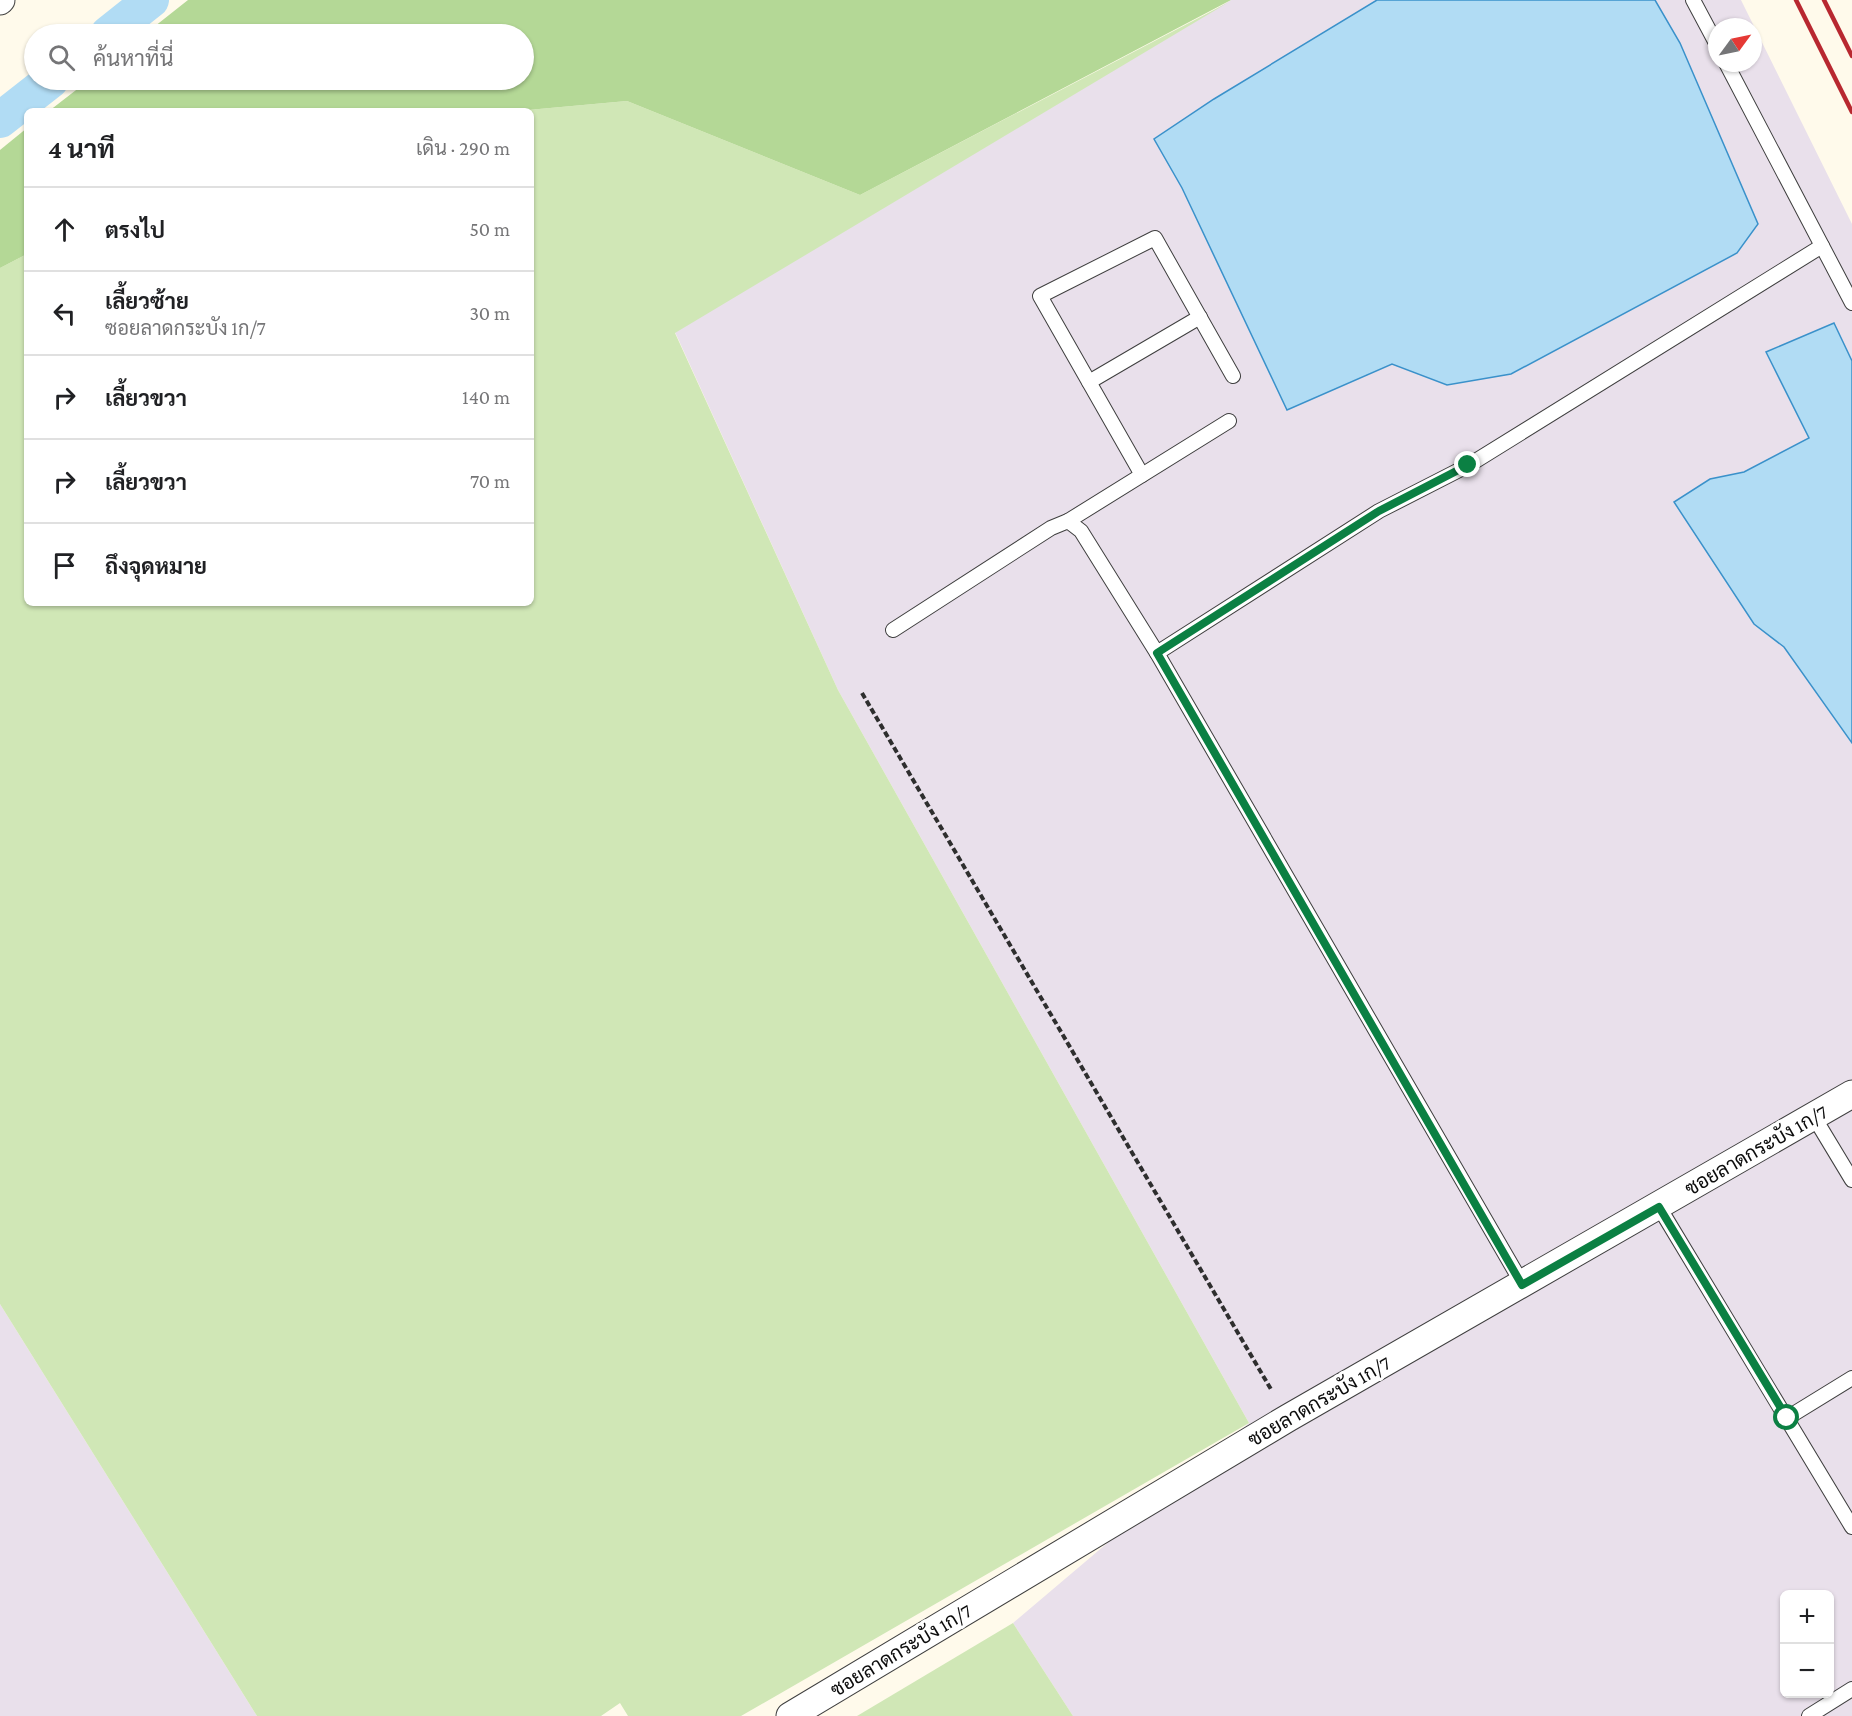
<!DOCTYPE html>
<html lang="th">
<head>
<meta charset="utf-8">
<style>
  :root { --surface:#fff; --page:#f6f6f6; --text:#202124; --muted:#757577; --line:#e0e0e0 }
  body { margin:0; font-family:"Crimson Pro",Sarabun,serif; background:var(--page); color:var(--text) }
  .controls { position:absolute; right:18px; bottom:18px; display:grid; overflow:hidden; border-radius:9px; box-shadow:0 2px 4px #0004 }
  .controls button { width:54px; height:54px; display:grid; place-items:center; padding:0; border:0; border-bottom:2px solid var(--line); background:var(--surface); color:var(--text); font:30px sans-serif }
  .compass { position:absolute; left:1708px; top:18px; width:54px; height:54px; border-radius:50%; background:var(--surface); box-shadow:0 2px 4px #0004; rotate:57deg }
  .stop { position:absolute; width:18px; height:18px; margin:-14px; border:4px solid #0b8043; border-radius:50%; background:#fff }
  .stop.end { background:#0b8043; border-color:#fff; box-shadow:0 2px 6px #0008 }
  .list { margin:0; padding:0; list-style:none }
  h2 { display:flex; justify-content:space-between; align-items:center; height:78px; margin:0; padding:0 24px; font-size:26px }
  h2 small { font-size:20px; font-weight:400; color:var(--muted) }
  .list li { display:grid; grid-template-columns:39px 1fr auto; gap:18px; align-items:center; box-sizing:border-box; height:84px; padding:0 24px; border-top:2px solid var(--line) }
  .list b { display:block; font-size:22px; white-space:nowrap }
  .list p { margin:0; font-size:20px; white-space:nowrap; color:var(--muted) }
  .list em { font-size:20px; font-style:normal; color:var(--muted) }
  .icon { flex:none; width:33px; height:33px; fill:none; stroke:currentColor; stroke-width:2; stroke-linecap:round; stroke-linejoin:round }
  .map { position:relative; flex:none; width:1852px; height:1716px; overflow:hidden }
  .search { position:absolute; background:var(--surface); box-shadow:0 2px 4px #0004; left:24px; top:24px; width:510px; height:66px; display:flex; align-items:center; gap:15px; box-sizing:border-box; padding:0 21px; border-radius:33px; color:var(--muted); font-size:22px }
  .panel { position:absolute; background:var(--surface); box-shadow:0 2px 4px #0004; left:24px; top:108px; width:510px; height:498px; border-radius:9px }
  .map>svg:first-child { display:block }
  .industrial { fill:#e9e0eb; fill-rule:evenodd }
  .green { fill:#d0e7b6 }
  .forest { fill:#b4d896 }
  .water { fill:#b1dcf4; stroke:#3a91ca; stroke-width:1.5 }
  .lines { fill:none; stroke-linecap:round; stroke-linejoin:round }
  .canal { stroke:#b1dcf4; stroke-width:36 }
  .service-casing { stroke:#3f3f3f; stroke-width:16 }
  .minor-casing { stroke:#3f3f3f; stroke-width:29 }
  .path { stroke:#2e2e2e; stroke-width:4; stroke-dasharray:6 3; stroke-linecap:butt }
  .service { stroke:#fff; stroke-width:14 }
  .minor { stroke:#fff; stroke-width:27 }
  .rail { stroke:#b82830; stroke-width:4.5 }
  .route { stroke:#0b8043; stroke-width:8 }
  .labels { text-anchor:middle; stroke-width:6; stroke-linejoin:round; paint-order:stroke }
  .street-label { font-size:20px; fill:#0c0c0c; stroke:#fff }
</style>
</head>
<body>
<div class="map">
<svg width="1852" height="1716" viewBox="0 0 1852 1716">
  <rect width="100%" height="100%" fill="#fffaeb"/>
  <!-- industrial -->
  <g class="industrial">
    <path d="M1231 0H1741L1852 224V1716H1073L1013 1623 1249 1423 838 690 675 332ZM1717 27H1753V63H1717ZM1784 1594H1830V1694H1784Z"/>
    <polygon points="0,1304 257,1716 0,1716"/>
  </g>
  <!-- green -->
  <g class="green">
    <polygon points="1229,2 675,333 838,690 1249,1423 741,1716 628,1716 620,1703 601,1716 257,1716 0,1304 0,268 27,254 27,603 531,603 531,111 517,111 627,101 860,195"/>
    <polygon points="1013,1623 1073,1716 857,1716"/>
  </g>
  <!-- forest -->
  <g class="forest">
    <polygon points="188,0 1231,0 860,195 627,101 517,111 49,111 89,80 524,80 524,34 145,34"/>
    <polygon points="27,128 27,254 0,268 0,150"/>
  </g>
  <!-- water -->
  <g class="water">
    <polygon points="1377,0 1655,0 1680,43 1758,224 1737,253 1511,374 1447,385 1392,364 1287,410 1182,188 1154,139 1214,99"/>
    <polygon points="1834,323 1852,361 1852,743 1784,647 1754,624 1674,502 1710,479 1744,472 1809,438 1766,352"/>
  </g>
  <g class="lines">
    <!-- canal -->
    <g class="canal">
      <polyline points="108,34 151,0"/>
      <polyline points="0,120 51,80"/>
    </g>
    <defs>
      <g id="service">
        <polyline points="1693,0 1717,45"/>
        <polyline points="1726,63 1852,303"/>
        <polyline points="1089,382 1200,317"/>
        <polyline points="1142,475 1040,296 1155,238 1233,376"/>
        <polyline points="1068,521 1229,421"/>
        <polyline points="893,630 1051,528 1068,521 1081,531 1157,653"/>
        <polyline points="1814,1117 1852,1180"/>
        <polyline points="1659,1207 1852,1527"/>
        <polyline points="1523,1285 1157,653 1379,511 1469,465 1822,246"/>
        <polyline points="1787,1418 1852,1378"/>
        <polyline points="1809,1716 1852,1689"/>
      </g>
      <g id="minor">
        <polyline points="0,1 1,0"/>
        <polyline points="790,1716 1288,1418 1852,1094"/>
      </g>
    </defs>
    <!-- service casing -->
    <use href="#service" class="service-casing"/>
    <!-- minor casing -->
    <use href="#minor" class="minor-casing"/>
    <!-- path -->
    <polyline class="path" points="862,693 1272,1391"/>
    <!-- service -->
    <use href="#service" class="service"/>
    <!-- minor -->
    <use href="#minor" class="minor"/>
    <!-- rail -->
    <g class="rail">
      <polyline points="1796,0 1852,112"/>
      <polyline points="1824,0 1852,56"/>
    </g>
  </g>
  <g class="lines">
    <!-- route -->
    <polyline class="route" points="1468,465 1379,511 1157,653 1522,1285 1659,1207 1787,1418"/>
  </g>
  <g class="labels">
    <!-- street labels -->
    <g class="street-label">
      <text transform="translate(1756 1150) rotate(-30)" y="7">ซอยลาดกระบัง 1ก/7</text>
      <text transform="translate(1319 1401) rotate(-30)" y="7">ซอยลาดกระบัง 1ก/7</text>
      <text transform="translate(901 1650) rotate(-31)" y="7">ซอยลาดกระบัง 1ก/7</text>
    </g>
  </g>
</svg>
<div class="controls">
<button>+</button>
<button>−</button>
</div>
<svg class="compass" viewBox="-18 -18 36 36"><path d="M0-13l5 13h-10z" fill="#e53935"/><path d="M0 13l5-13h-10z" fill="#757577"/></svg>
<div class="stop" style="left:1787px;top:1418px"></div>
<div class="stop end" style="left:1468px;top:465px"></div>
<div class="search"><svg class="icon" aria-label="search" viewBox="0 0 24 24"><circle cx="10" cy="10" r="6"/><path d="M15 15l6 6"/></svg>ค้นหาที่นี่</div>
<section class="panel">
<h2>4 นาที<small>เดิน · 290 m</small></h2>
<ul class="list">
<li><svg class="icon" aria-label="ahead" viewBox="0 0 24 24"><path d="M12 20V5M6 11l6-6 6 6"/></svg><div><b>ตรงไป</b></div><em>50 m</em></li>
<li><svg class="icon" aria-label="left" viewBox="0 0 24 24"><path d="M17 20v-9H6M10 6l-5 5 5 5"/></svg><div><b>เลี้ยวซ้าย</b><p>ซอยลาดกระบัง 1ก/7</p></div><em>30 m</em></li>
<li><svg class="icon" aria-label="right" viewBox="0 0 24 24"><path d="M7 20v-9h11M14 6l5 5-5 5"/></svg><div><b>เลี้ยวขวา</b></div><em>140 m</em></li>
<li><svg class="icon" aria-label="right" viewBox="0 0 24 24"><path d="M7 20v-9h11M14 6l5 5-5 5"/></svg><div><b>เลี้ยวขวา</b></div><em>70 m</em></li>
<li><svg class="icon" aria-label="arrive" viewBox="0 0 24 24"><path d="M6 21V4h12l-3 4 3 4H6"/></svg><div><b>ถึงจุดหมาย</b></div></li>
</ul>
</section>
</div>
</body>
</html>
